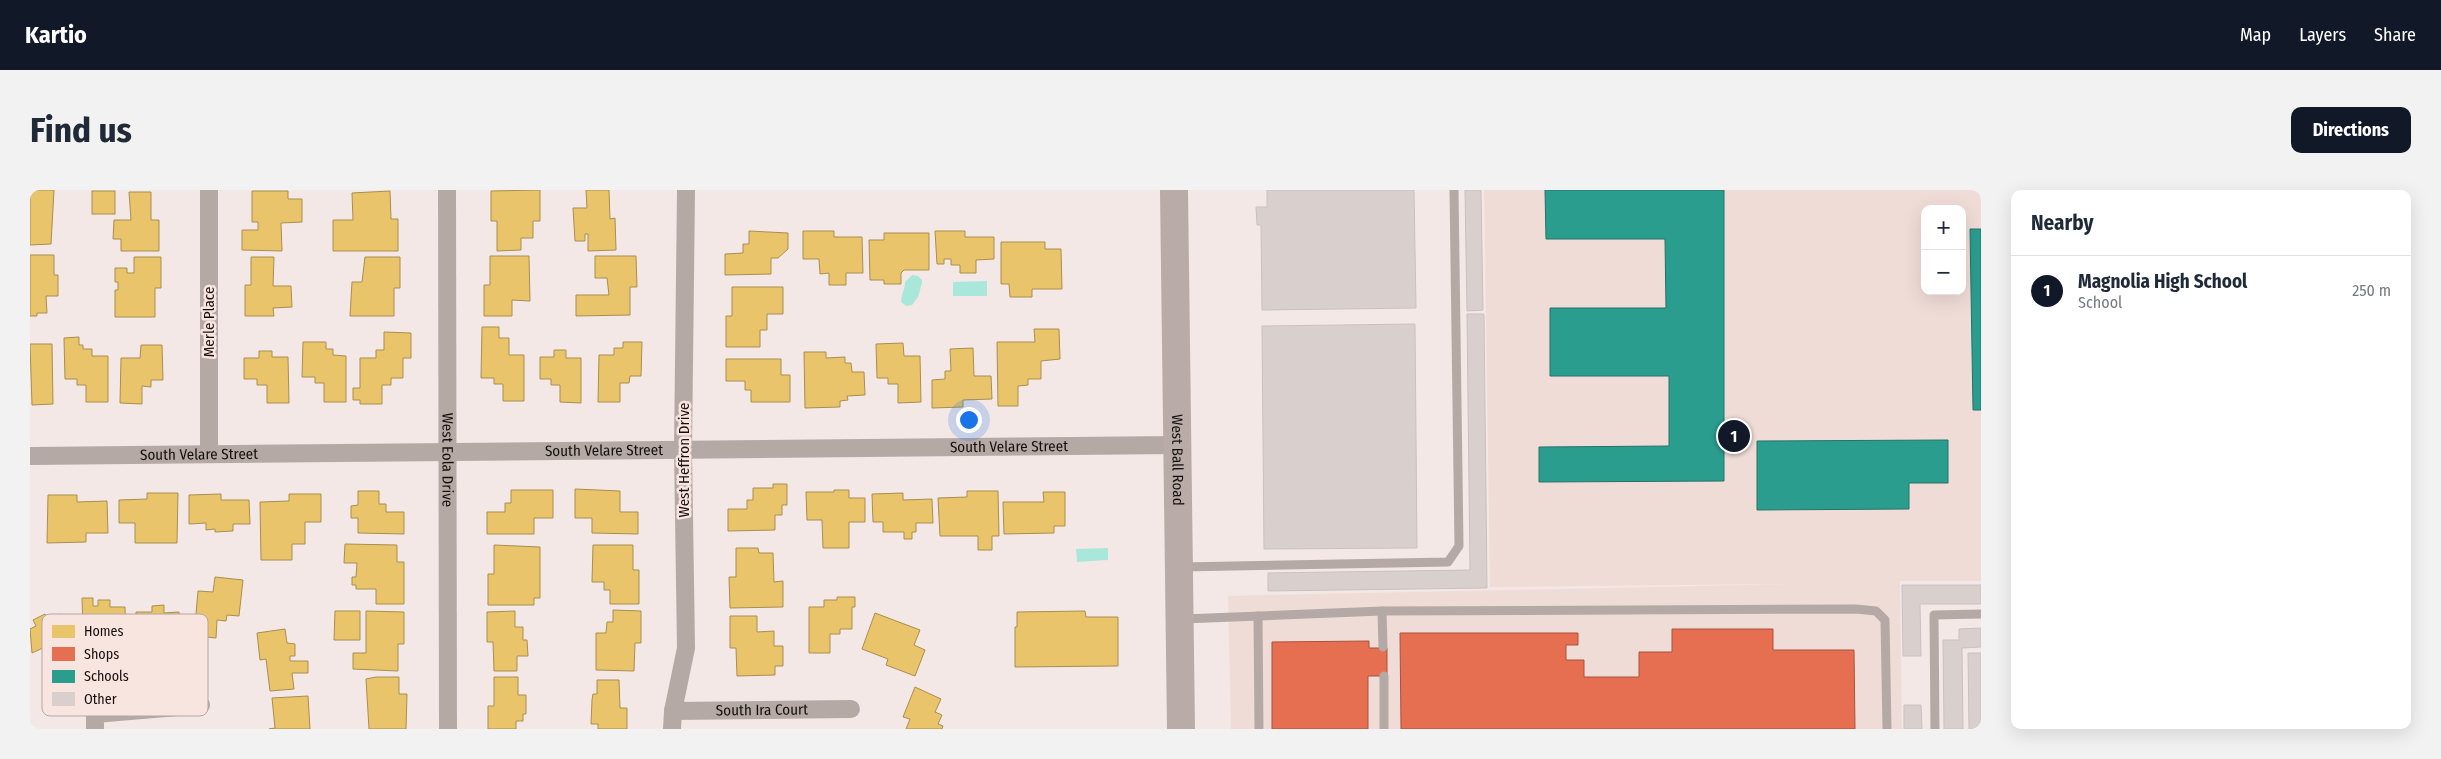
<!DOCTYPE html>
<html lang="en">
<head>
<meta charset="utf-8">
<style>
  :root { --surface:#fff; --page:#f2f2f3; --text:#1f2937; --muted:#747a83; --line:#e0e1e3; --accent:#111827 }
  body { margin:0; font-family:"Fira Sans Condensed",sans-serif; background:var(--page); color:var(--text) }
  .controls { position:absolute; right:15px; top:15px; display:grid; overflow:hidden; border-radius:10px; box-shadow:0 5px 20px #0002 }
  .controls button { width:45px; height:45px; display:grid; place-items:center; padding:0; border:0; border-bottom:1px solid var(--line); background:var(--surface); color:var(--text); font:25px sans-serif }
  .you { position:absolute; left:938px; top:229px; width:18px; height:18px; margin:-12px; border:4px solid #fff; border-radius:50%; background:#1a73e8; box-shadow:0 0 0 8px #1a73e833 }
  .badge { display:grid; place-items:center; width:32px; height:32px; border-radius:50%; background:var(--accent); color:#fff; font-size:16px; font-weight:700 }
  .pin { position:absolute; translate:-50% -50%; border:2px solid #fff; box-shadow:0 1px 5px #0006 }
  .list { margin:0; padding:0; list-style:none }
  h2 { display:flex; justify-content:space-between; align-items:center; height:65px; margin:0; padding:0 20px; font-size:21px }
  h2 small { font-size:16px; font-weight:400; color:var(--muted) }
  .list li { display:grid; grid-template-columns:32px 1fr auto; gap:15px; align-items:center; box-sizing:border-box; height:70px; padding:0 20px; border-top:1px solid var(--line) }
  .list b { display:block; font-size:19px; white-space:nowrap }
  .list p { margin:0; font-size:16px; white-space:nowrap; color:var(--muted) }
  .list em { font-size:16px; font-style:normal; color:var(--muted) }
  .map { position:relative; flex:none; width:1951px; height:539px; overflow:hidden; border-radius:10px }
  header { display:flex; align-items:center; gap:30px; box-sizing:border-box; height:70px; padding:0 25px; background:var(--accent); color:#fff }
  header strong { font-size:24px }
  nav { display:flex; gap:28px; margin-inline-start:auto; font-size:18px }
  .intro { display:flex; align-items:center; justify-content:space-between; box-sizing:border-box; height:120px; padding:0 30px }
  h1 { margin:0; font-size:35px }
  .button { padding:12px 22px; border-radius:10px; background:var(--accent); color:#fff; font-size:18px; font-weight:700 }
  main { display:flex; gap:30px; padding:0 30px }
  aside { flex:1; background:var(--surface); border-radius:10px; box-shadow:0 5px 20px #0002 }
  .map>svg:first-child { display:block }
  .built { fill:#f0dcd7; fill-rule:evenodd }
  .water { fill:#a9e7db }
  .homes { fill:#e9c46a; stroke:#a98e4e }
  .shops { fill:#e76f51; stroke:#a8523d }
  .schools { fill:#2a9d8f; stroke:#247268 }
  .building { fill:#d9d0ce; stroke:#cac1bf }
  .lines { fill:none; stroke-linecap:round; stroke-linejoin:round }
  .lane { stroke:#b5a9a6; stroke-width:9 }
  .street { stroke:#b5a9a6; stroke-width:18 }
  .primary { stroke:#b8aba8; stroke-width:28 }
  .labels { text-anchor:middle; stroke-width:5; stroke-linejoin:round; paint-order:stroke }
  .street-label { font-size:15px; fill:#150f0d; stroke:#f9e5e0 }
  .key { fill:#f9e5e0; stroke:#b5a5a1; stroke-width:1 }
  .key-label { font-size:14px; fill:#150f0d }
</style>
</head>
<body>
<header>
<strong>Kartio</strong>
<nav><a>Map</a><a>Layers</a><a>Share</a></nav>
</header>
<div class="intro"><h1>Find us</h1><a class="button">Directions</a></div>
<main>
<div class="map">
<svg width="1951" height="539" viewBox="0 0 1951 539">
  <rect width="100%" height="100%" fill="#f3e8e6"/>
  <!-- built -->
  <path class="built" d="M1454 0H1951V391H1870L1872 539H1201L1198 406 1757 394 1460 397ZM1895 19H1932V101H1895Z"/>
  <!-- water -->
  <g class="water">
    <path d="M882 85 888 86 892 90V93L888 107 882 115 876 116 871 112C871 104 875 100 875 92Z"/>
    <polygon points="957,91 957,106 923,106 923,92"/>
    <polygon points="1078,358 1078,370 1047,372 1046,359"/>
  </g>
  <!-- homes -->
  <g class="homes">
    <polygon points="0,0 24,0 21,54 0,55"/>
    <polygon points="510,0 510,31 503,31 503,48 491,48 491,60 467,61 467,31 461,31 461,1"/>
    <polygon points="556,0 579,0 580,29 585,28 586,60 558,61 558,44 555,44 555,51 545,51 543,18 557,18"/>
    <rect x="62" y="1" width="23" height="23"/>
    <polygon points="222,1 258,1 258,9 272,9 272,32 251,33 252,61 212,60 212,40 228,40 228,32 222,32"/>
    <polygon points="360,1 361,29 368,29 368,61 303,61 303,30 323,30 322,3"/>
    <polygon points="99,2 121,2 121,30 129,30 129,61 91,61 91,49 83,49 84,30 101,30"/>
    <polygon points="719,41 758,43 758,59 748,68 741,68 741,84 695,85 695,64 713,63 713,54 719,54"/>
    <polygon points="773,41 804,41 804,47 832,47 833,83 816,83 816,95 799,95 799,83 790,84 789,69 773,69"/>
    <polygon points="905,41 935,41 935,47 964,47 964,69 946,70 946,83 930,83 930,75 921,75 921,69 914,69 914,74 907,74"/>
    <polygon points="854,43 899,43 899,80 874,80 871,83 871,94 854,94 854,90 840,90 839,50 854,50"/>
    <polygon points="971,52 1015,52 1015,59 1031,59 1032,99 1002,99 1002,107 980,107 979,94 971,94"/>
    <polygon points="0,65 24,65 24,85 28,85 28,106 16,106 17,123 7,123 7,126 0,126"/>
    <polygon points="460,66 499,66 500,111 482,110 482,126 454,126 454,95 460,95"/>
    <polygon points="565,66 606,66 607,97 600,97 600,125 546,126 546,105 579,105 577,88 565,88"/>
    <polygon points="104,67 131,67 131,98 125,98 125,127 85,127 85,100 88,100 88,92 85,92 85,78 97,78 97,83 104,83"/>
    <polygon points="221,67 244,67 243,96 261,96 262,117 243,118 244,126 215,126 215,95 221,95"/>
    <polygon points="335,67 370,67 370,98 364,98 364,126 320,126 322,92 332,92"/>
    <polygon points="702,97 753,97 753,124 737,124 737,140 730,140 730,157 696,157 696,126 702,126"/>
    <polygon points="452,137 469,137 469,148 479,148 479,165 494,165 494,211 473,211 473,194 464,194 464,188 451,188"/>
    <polygon points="1004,139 1029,139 1030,169 1011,171 1011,189 998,189 998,195 988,196 988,216 968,216 967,152 1005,152"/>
    <polygon points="354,142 381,143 381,168 373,168 373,188 361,188 361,195 352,195 352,214 330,214 330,210 323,210 323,198 330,198 330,168 346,168 346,160 354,160"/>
    <polygon points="49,147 49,155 53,155 53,159 62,159 62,166 78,166 78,212 56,212 56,195 47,195 47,189 35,189 34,148"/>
    <polygon points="273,152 296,152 296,159 303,159 303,165 316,166 316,212 294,212 294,193 285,193 285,187 272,187"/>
    <polygon points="593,152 612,152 611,186 600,186 599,193 590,193 590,212 568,212 569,165 584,165 584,158 593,158"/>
    <polygon points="873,153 874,166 890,166 891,212 868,213 868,194 858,194 858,188 847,188 846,154"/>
    <polygon points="0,154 22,154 23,214 2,215"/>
    <polygon points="111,155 132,155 133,190 121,190 121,197 112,196 112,214 90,213 91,168 110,168"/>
    <polygon points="943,158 944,186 961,186 962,209 933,210 933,217 902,218 902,190 915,189 915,181 921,181 920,159"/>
    <polygon points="524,160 536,160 536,168 551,168 551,213 530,212 530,195 521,195 521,189 510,189 510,167 524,167"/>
    <polygon points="229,161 242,161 242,167 258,167 259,213 237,213 237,195 227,195 227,189 214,189 214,168 229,168"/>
    <polygon points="774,162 796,162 796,168 815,167 815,173 821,173 822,182 834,182 835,205 817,206 818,210 810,211 810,217 775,218"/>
    <polygon points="696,169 751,169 751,185 760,185 760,212 721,212 721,200 715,200 715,191 696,191"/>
    <polygon points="743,294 757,294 757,315 752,315 752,325 745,325 745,340 698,341 698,319 717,319 717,310 723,310 723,298 743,298"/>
    <polygon points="545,299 590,301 590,322 608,322 608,344 562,343 562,328 545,328"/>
    <polygon points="481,300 523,300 523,328 504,328 504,344 457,344 457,322 475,322 475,313 481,313"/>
    <polygon points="804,300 819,300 819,308 835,308 835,332 819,332 819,358 793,358 792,330 777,330 776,302 804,302"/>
    <polygon points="328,301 349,301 349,314 356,314 356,322 374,322 374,344 328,343 328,328 321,328 321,316 328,315"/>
    <polygon points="937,301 968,301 969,346 962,346 962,360 948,360 948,346 910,346 908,308 937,307"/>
    <polygon points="1013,302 1035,302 1035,336 1024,336 1024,343 974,344 973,312 1014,312"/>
    <polygon points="117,303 148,303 147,353 105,353 105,333 89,333 89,310 117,309"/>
    <polygon points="873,303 873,310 902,309 903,333 886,333 886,342 882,342 882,349 874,349 874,342 853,342 853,332 843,332 842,304"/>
    <polygon points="191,304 191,310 219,310 220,334 203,334 203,341 185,342 185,339 176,340 176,333 159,334 159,305"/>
    <polygon points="259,304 291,304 291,332 275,332 275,354 262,354 262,370 231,370 230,312 259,311"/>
    <polygon points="18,305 47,305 47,312 77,311 78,343 56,343 56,352 17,353"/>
    <polygon points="315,354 367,355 367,372 374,372 374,414 346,414 346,399 326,399 326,395 322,395 322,387 326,387 327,373 314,373"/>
    <polygon points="464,355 510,357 510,408 504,408 504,415 458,415 458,384 464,384"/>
    <polygon points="563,355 603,355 603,380 609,380 609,414 580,414 580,400 574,400 574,392 562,392"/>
    <polygon points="706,358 728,358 729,363 743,363 744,392 753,391 753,417 700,418 699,387 706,387"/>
    <polygon points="185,387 213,390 209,426 197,425 196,431 187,430 186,448 164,446 168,401 183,402"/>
    <polygon points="807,407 825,407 825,417 822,417 822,439 810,439 810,444 800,444 800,463 779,463 779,417 794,417 794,410 807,410"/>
    <polygon points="52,408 63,408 63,416 68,416 68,410 80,410 80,417 95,417 96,463 74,463 74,445 65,445 65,439 53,439"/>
    <polygon points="134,415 134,423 149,422 150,444 137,444 137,451 128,451 128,468 107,468 106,422 122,422 122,416"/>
    <polygon points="583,420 611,421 611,453 605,453 604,481 566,480 566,443 576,443 577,432 583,432"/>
    <polygon points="305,421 330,421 330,450 304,450"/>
    <polygon points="336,421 374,422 374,454 368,454 368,481 323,479 323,463 336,463"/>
    <polygon points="485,421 485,437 493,437 493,450 497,450 498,466 487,466 487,481 464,481 463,452 457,452 457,422"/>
    <polygon points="1055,421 1056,427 1088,427 1088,476 985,477 985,437 987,437 987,422"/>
    <polygon points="845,423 890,440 884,455 895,460 885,486 856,475 858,469 832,459"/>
    <polygon points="15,424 18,430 31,424 52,465 32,475 24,459 15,463 13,458 2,463 0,439 6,436 3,430"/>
    <polygon points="700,426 727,426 727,442 744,441 744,456 753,456 753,476 745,476 745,485 707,486 706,458 700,458"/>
    <polygon points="255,439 257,453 265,454 265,466 260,466 260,471 278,471 278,483 262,483 264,499 240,501 236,469 230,470 227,443"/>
    <polygon points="346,487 369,487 369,504 377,504 376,539 339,539 336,489"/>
    <polygon points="464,487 488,487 488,505 496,505 496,524 493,524 493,531 486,531 486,539 458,539 458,516 464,516"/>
    <polygon points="567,490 589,490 590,518 597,518 597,539 568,539 568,534 561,534 562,510 563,504 567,504"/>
    <polygon points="885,497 911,509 905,522 912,525 908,534 913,536 912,539 876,539 880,529 873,527"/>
    <polygon points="278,506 280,539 239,539 245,538 242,508"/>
  </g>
  <!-- shops -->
  <g class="shops">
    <polygon points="1642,439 1743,439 1743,460 1824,460 1825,539 1371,539 1370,443 1548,443 1548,455 1536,455 1536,470 1554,470 1554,487 1609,487 1609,462 1642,462"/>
    <polygon points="1339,451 1339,458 1357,458 1357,486 1338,486 1338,539 1242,539 1242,452"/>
  </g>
  <!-- schools -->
  <g class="schools">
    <polygon points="1515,0 1694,0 1694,291 1509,292 1509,257 1639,256 1639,186 1520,186 1520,118 1636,118 1635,49 1516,49"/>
    <polygon points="1940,39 1951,39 1951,220 1943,220"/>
    <polygon points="1918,250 1918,293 1879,293 1879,319 1727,320 1727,251"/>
  </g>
  <!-- building -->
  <g class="building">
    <polygon points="1237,0 1384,0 1386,118 1232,120 1231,35 1227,35 1226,17 1237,17"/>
    <polygon points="1435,0 1451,0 1453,120 1437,121"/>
    <polygon points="1437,124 1454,124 1457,398 1238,401 1238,383 1440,380"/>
    <polygon points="1385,134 1387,358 1234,359 1232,136"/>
    <polygon points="1872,395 1951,395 1951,414 1890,414 1891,466 1873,466"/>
    <polygon points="1951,438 1951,457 1932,458 1933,539 1914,539 1913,450 1929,450 1929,439"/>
    <polygon points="1938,463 1951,463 1951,539 1939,539"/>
    <polygon points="1874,515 1891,515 1892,539 1874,539"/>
  </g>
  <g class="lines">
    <!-- lane -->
    <g class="lane">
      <polyline points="1151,377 1418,372 1429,356 1424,0"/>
      <polyline points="1352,421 1353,457"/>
      <polyline points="1228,426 1229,539"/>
      <polyline points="1153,429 1352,421 1826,419 1846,421 1855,430 1857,539"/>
      <polyline points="1354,486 1354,539"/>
      <polyline points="1905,539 1904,425 1951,424"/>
    </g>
    <!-- street -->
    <g class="street">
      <polyline points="179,0 179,264"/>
      <path id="s1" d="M417 0 418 539"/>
      <path id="s2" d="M0 266 1147 255"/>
      <path id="s3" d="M643 521 821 519"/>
      <polyline points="65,539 65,524 171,515"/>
      <polyline points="642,539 643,521 656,458 653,260 656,0"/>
    </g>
    <!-- primary -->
    <path class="primary" id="s4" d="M1144 0 1151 539"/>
  </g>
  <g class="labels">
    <!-- street labels -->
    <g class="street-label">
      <text transform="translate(179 132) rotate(-90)" y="5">Merle Place</text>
      <text dy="5" stroke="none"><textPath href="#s2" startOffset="979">South Velare Street</textPath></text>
      <text dy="5" stroke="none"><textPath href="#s2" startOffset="574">South Velare Street</textPath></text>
      <text dy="5" stroke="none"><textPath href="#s2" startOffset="169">South Velare Street</textPath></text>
      <text dy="5" stroke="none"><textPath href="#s1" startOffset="270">West Eola Drive</textPath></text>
      <text transform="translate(654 270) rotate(-90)" y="5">West Heffron Drive</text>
      <text dy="5" stroke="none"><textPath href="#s4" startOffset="270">West Ball Road</textPath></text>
      <text dy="5" stroke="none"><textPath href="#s3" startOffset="89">South Ira Court</textPath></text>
    </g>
  </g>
  <!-- legend -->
  <rect x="12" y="424" width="166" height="102" rx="8" class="key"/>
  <rect x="22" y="435" width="23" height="13" fill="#e9c46a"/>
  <rect x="22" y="457" width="23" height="14" fill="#e76f51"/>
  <rect x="22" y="480" width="23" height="13" fill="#2a9d8f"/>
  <rect x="22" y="502" width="23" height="14" fill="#d9d0ce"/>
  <g class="key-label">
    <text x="54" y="446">Homes</text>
    <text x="54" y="469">Shops</text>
    <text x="54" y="491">Schools</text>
    <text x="54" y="514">Other</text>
  </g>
</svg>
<div class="controls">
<button>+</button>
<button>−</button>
</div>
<div class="you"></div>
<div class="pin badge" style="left:1704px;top:246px">1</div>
</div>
<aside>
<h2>Nearby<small></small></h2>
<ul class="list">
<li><span class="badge">1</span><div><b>Magnolia High School</b><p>School</p></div><em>250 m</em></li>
</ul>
</aside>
</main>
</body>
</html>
